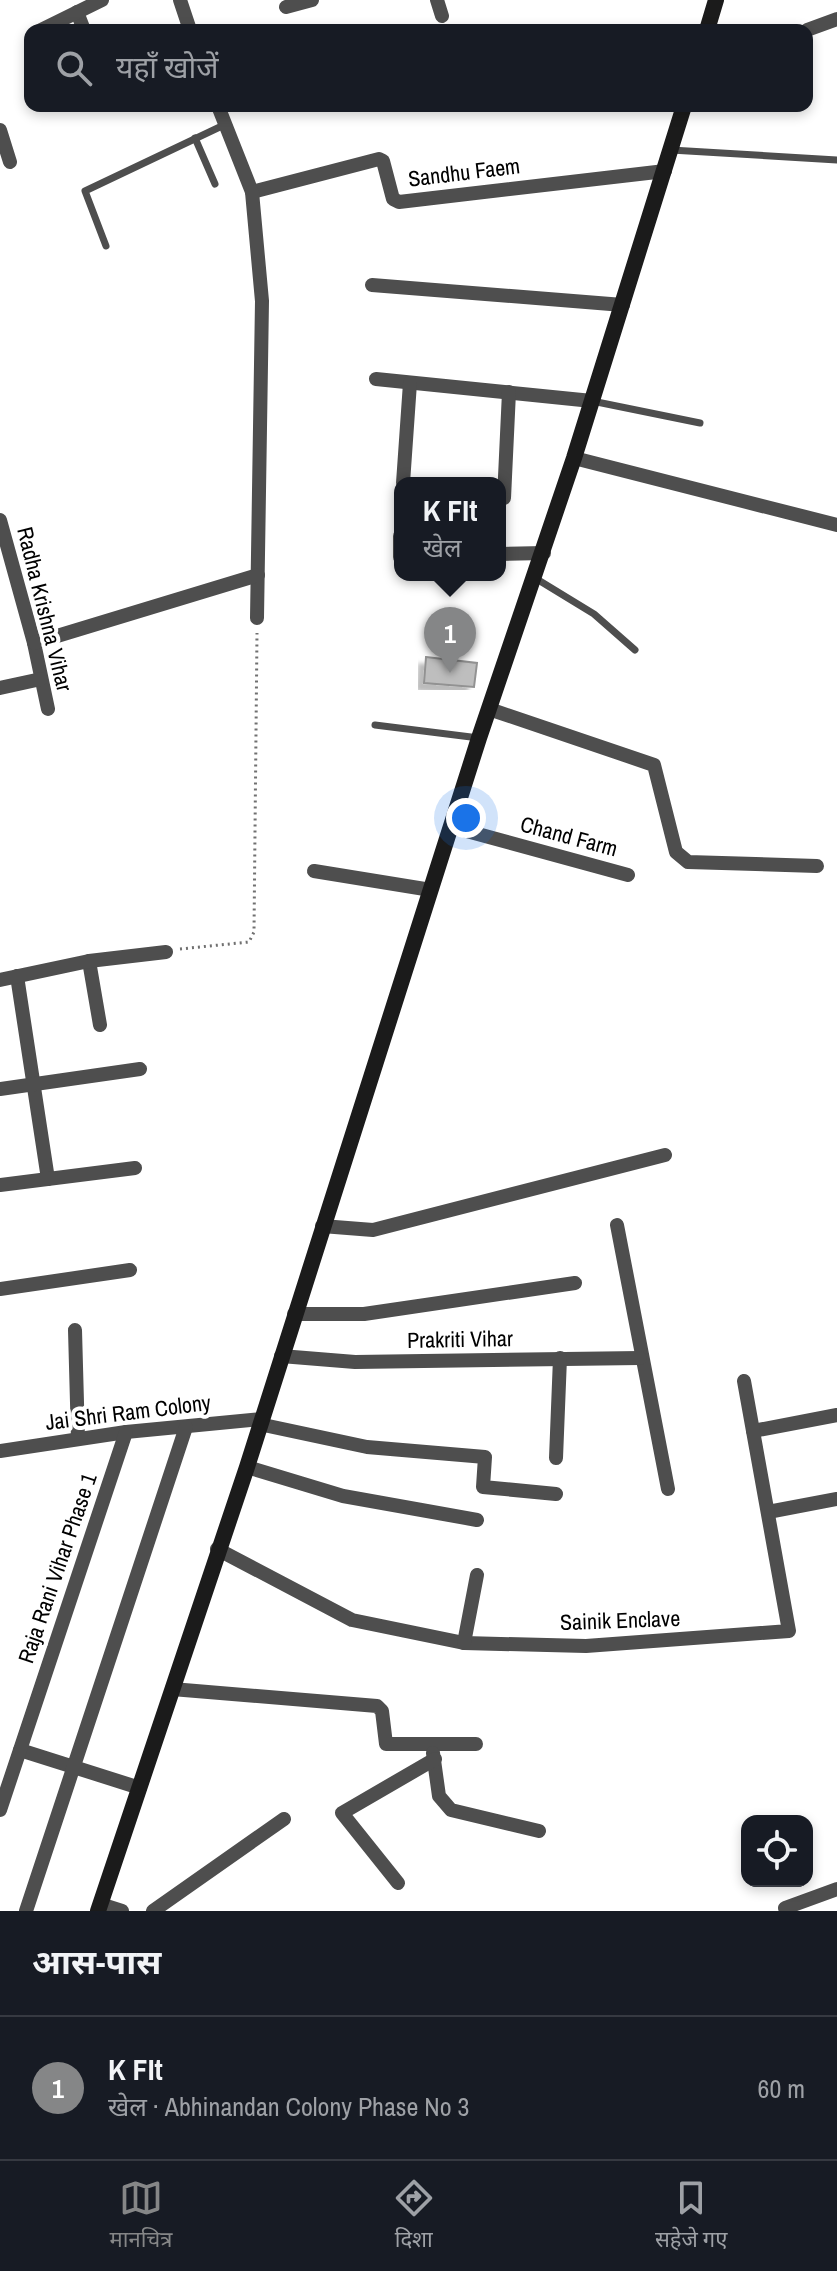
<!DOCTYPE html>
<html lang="hi">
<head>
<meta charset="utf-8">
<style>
  :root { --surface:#171b24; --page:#242831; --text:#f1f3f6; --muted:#9ea1a6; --line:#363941; --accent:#858687 }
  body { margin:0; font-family:"Archivo Narrow","Noto Sans Devanagari",sans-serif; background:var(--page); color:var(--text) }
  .controls { position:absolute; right:24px; bottom:24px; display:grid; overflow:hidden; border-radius:16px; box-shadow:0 4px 12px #0003 }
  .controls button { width:72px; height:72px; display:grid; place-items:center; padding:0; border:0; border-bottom:2px solid var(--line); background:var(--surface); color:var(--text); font:40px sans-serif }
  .you { position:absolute; left:466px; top:818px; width:28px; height:28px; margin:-20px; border:6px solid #fff; border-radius:50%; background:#1a73e8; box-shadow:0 0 0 12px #1a73e833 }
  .badge { display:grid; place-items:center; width:52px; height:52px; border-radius:50%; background:var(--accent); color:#fff; font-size:26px; font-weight:700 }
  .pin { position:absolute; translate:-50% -66px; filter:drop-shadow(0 2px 4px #0008) }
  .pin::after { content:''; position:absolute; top:42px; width:28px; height:24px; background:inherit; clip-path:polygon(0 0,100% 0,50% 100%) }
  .popup { position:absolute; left:394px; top:477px; width:112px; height:104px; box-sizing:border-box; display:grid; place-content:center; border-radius:16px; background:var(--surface); filter:drop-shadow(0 2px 6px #0005); font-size:26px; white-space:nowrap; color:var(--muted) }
  .popup b { font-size:30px; color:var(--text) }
  .popup::after { content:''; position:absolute; left:50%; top:100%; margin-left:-16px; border:16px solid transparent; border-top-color:var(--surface) }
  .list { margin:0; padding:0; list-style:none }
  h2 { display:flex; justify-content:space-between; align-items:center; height:104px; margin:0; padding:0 32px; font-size:34px }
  h2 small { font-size:26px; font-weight:400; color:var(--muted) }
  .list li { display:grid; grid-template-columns:52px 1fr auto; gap:24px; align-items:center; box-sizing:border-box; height:144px; padding:0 32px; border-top:2px solid var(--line) }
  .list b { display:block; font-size:30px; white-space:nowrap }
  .list p { margin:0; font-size:26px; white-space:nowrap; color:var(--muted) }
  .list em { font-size:26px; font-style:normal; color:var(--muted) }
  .icon { flex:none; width:44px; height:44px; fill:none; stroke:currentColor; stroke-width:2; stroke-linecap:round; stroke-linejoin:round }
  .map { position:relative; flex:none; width:837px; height:1911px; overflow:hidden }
  .search { position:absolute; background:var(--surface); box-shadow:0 4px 12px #0003; left:24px; right:24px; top:24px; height:88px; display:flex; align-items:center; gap:20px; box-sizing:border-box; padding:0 28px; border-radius:16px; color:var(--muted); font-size:30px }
  .sheet { height:248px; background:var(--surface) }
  nav { display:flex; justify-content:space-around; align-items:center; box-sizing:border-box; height:112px; border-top:2px solid var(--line); background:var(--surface); font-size:22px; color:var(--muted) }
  nav a { display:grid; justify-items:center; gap:4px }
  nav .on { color:var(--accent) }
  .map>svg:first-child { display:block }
  .building { fill:#bebebe; stroke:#929292; stroke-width:2; filter:url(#shadow) }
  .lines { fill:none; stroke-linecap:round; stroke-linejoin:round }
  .path { stroke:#707070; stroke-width:3; stroke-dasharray:2 4; stroke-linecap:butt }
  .lane { stroke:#4e4e4e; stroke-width:7 }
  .street { stroke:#4e4e4e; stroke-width:14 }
  .secondary { stroke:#1b1b1b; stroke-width:16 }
  .labels { text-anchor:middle; stroke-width:8; stroke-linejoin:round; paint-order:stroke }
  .street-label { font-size:22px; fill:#000; stroke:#fff }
</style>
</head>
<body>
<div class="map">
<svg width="837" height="1911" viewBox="0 0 837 1911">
  <defs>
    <filter id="shadow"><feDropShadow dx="-7" dy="7" stdDeviation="2" flood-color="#0004"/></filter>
  </defs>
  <rect width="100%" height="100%" fill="#fff"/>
  <!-- building -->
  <polygon class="building" points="426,657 477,663 474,687 424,683"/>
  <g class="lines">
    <!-- path -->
    <polyline class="path" points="180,949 249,942 254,932 257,633"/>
    <!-- lane -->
    <g class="lane">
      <polyline points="195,138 215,184"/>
      <polyline points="671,150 837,160"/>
      <polyline points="106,246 85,191 224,125"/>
      <polyline points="592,401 700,423"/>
      <polyline points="535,578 594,614 635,650"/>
      <polyline points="375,725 479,738"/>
    </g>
    <!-- street -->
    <g class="street">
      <polyline points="180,0 190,30"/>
      <polyline points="437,0 442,16"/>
      <polyline points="286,7 312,0"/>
      <polyline points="77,12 84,30"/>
      <polyline points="41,30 102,0"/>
      <polyline points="807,30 837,19"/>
      <polyline points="218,106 252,192 379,159 383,161 393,199 399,202 665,171"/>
      <polyline points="0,130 10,162"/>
      <polyline points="252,192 262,301 257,618"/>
      <polyline points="372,285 623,305"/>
      <polyline points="376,379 592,401"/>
      <polyline points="574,458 837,525"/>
      <polyline points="403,483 410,383"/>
      <polyline points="504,498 509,392"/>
      <polyline points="0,520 34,643 48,709"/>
      <polyline points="400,536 400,557"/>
      <polyline points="500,554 544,553"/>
      <polyline points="34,643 258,575"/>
      <polyline points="0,688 41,679"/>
      <polyline points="489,709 654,765 676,852 688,862 817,866"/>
      <polyline points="452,827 628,875"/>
      <polyline points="314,871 431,890"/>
      <polyline points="89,961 100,1025"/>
      <polyline points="17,976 48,1179"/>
      <polyline points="0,980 89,961 166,952"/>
      <polyline points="0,1089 140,1069"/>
      <polyline points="0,1185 135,1168"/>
      <polyline points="617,1225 668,1489"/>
      <polyline points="322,1226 373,1230 665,1155"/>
      <polyline points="0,1289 130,1270"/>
      <polyline points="294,1314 364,1314 575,1283"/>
      <polyline points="75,1330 78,1439"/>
      <polyline points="281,1356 355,1362 640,1358"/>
      <polyline points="259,1424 367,1447 485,1457 483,1487 556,1494"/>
      <polyline points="753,1431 837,1415"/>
      <polyline points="0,1451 126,1432 261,1419"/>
      <polyline points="556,1458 560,1358"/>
      <polyline points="247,1467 343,1496 477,1520"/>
      <polyline points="768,1512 837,1499"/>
      <polyline points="217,1549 352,1620 464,1643 586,1646 789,1631 744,1381"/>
      <polyline points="464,1643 477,1575"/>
      <polyline points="172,1689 377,1706 382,1711 386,1744 476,1744"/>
      <polyline points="20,1750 140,1788"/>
      <polyline points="433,1753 439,1796 451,1810 539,1831"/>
      <polyline points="0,1810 126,1432"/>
      <polyline points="398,1883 342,1813 435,1759"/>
      <polyline points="100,1904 122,1911"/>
      <polyline points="785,1908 837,1889"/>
      <polyline points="26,1911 186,1427"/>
      <polyline points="153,1911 284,1819"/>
    </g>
    <!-- secondary -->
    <g class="secondary">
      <polyline points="707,30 716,0"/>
      <polyline points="98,1911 247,1467 479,738 574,458 684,106"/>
    </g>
  </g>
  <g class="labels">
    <!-- street labels -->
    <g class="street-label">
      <text transform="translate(464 172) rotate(-7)" y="8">Sandhu Faem</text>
      <text transform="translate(45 609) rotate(76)" y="8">Radha Krishna Vihar</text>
      <text transform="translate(569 836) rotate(15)" y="8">Chand Farm</text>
      <text transform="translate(460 1339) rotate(-1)" y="8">Prakriti Vihar</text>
      <text transform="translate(128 1412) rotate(-7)" y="8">Jai Shri Ram Colony</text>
      <text transform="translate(57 1568) rotate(-71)" y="8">Raja Rani Vihar Phase 1</text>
      <text transform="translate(620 1620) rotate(-2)" y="8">Sainik Enclave</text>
    </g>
  </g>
</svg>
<div class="controls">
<button><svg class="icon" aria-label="locate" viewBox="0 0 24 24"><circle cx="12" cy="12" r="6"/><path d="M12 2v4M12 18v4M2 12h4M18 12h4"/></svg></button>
</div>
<div class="you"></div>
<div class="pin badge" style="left:450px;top:673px">1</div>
<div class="popup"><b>K FIt</b>खेल</div>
<div class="search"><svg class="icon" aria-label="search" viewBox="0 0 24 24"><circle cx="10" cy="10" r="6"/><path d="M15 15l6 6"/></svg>यहाँ खोजें</div>
</div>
<section class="sheet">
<h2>आस-पास<small></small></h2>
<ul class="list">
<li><span class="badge">1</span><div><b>K FIt</b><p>खेल · Abhinandan Colony Phase No 3</p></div><em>60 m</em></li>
</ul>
</section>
<nav>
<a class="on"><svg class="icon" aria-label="map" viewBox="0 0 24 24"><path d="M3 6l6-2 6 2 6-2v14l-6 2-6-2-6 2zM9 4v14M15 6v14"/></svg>मानचित्र</a>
<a><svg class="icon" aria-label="directions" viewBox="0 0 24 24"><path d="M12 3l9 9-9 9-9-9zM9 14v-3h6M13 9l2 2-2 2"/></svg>दिशा</a>
<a><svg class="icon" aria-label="saved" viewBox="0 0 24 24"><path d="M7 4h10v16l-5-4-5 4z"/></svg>सहेजे गए</a>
</nav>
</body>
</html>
